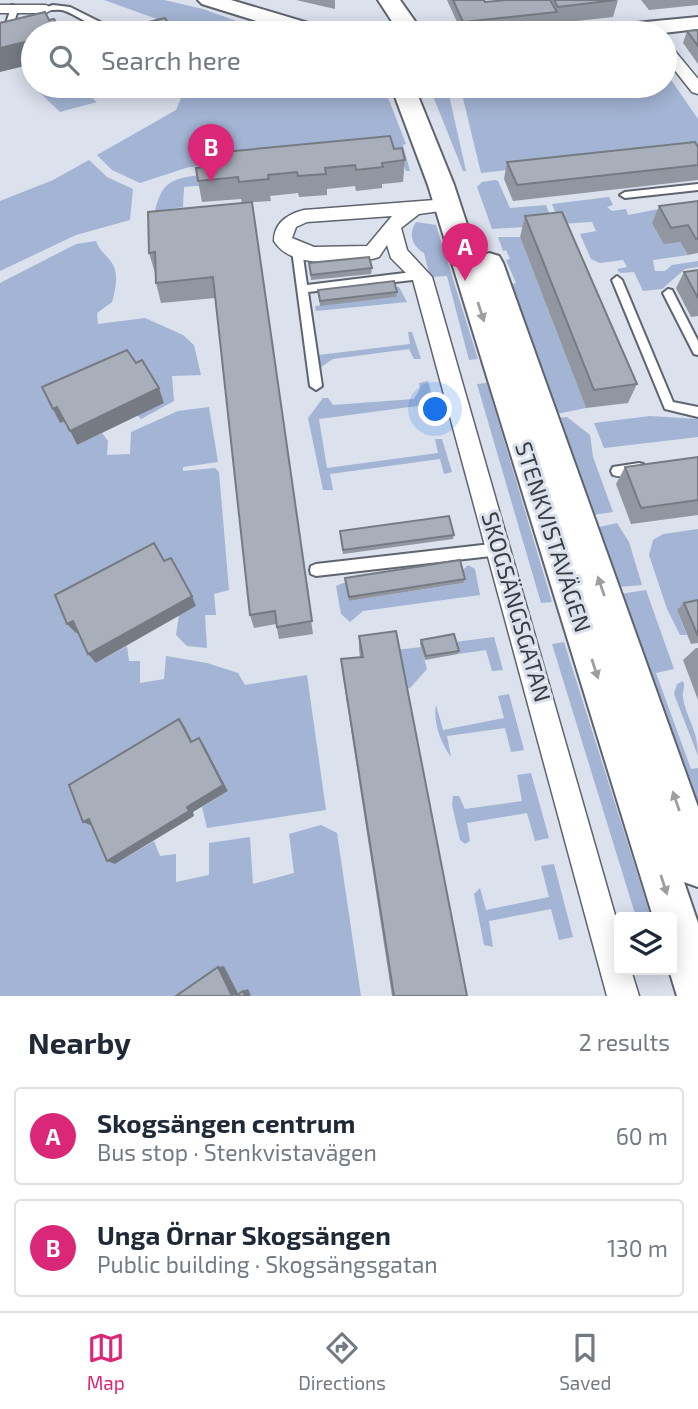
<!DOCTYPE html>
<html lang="en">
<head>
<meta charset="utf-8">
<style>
  :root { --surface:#fff; --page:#f6f6f7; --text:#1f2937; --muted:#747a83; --line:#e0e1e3; --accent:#db2777 }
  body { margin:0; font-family:"Exo 2",sans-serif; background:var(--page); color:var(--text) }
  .controls { position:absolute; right:21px; bottom:21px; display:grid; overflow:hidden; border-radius:7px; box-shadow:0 4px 18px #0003 }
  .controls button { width:63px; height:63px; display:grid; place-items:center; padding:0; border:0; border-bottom:2px solid var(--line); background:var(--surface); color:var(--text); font:35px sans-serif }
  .you { position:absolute; left:436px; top:410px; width:24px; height:24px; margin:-18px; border:5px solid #fff; border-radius:50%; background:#1a73e8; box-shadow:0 0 0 10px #1a73e833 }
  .badge { display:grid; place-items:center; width:46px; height:46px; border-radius:50%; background:var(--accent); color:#fff; font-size:23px; font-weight:700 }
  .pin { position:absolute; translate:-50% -58px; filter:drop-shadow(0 2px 4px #0008) }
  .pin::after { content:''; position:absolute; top:37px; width:24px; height:21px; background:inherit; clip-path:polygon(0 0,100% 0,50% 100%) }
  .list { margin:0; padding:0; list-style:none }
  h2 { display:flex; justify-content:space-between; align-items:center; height:91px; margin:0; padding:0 28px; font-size:30px }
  h2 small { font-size:23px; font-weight:400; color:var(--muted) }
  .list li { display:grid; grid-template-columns:46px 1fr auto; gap:21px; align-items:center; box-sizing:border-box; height:98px; margin:0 14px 14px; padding:0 14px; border:2px solid var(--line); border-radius:7px }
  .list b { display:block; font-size:26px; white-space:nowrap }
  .list p { margin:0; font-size:23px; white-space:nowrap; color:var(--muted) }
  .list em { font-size:23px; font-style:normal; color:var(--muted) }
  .icon { flex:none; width:38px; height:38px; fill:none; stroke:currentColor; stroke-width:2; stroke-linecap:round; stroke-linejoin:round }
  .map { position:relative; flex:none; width:698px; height:996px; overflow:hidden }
  .search { position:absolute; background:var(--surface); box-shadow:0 4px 18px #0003; left:21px; right:21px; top:21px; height:77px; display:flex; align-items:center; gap:18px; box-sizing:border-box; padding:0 24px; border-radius:38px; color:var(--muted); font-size:26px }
  .sheet { height:315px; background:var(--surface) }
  nav { display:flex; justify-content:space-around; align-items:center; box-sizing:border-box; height:98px; border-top:2px solid var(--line); background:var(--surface); font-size:19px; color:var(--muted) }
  nav a { display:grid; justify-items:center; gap:4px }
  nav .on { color:var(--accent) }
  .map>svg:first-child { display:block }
  .green { fill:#a3b4d4 }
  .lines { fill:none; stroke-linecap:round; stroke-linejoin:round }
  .lane-casing { stroke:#5f646f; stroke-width:4 }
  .street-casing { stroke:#5f646f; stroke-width:3 }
  .secondary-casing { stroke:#5f646f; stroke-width:4 }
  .lane { fill:#fff; fill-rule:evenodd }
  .street { fill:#fff; fill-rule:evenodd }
  .secondary { fill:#fff; fill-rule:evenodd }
  .wall { fill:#9196a0 }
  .shaded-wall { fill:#767a82 }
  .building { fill:#a9afba; stroke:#767a82; stroke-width:2 }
  .oneway { fill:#9d9ea0 }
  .labels { text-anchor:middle; stroke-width:6; stroke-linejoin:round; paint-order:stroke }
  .street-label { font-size:23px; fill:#3b3d42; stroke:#dbe1ed }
</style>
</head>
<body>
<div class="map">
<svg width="698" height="996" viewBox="0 0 698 996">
  <rect width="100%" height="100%" fill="#dbe1ed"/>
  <!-- green -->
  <g class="green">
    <polygon points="104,0 164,0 203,9 270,33 176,33 168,23"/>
    <polygon points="665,71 698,119 698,148 481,173 460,86 665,86"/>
    <polygon points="42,86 78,86 97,102 60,112 37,90"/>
    <polygon points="186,86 378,86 389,100 406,144 403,145 410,171 406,171 403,163 286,160 189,167 140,183 112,170 97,155 176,110"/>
    <polygon points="429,86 447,86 466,171 463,171"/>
    <polygon points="89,160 107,177 133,189 130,220 76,235 0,271 0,201 53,180"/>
    <path d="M199 175 208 185 184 187 183 207 155 211C162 182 171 179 199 175Z"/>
    <polygon points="495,180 498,181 510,208 546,205 554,225 492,229 477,187 482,182"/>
    <polygon points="609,197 613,205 607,207 612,211 626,209 628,215 659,209 688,255 653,260 655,271 665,271 672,265 698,261 698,267 685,269 662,289 643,291 634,272 620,273 617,269 627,267 623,260 600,263 591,259 580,234 596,231 592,222 560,224 552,204"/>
    <path d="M416 222 436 225 478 359 469 360 447 276 430 277 424 253C412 246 408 234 416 222Z"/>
    <polygon points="498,237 520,237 586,408 557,414 512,284 516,283 506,260 510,259 506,250 503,251"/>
    <path d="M96 241C99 249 103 252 109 259 120 271 116 287 112 302L97 313 98 324 145 318 183 335 194 345 201 375 172 376 174 401 141 419 137 415 164 402 148 376 141 378 133 365 51 402 60 422 65 421 77 445 102 433 108 441 107 455 130 454 131 432 178 411 209 407 218 462 183 467V471L215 468 219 472 229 590 214 594 216 615H205L207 648 187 646 176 635 179 615 196 606 177 570 169 573 159 555 64 606 76 633 81 631 96 663 127 646 129 661H140V683L164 679 166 656 207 663 238 673 245 685 307 675 326 810 207 828 202 807 228 791 204 745 196 749 185 727 78 791 92 826 98 824 115 864 154 841 160 856 176 854V882L209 875V843L250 837 253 884 294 873 289 834 321 825 337 833 361 996H251L247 990 239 995 224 966 181 996H0V283L76 244Z"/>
    <polygon points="393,286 399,287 407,302 316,311 315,306 396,297"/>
    <polygon points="408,332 412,332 421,359 414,359 409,349 333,359 321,367 318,355 410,344"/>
    <polygon points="428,381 438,421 430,421 425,405 319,419 327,468 438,453 435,439 442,439 452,472 444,474 440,459 330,474 333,490 323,490 308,418 323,398 328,398 333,405 414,399 420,389 419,383"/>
    <polygon points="487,383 552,602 541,603 477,384"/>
    <polygon points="650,416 698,419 698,437 604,448 594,423"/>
    <polygon points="567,417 590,435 593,457 613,512 593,515 558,418"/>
    <polygon points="617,523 629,542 642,585 617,587 599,527"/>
    <polygon points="698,529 698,606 677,610 687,635 680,635 667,609 649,555 653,540 663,534"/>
    <polygon points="468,565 475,569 480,595 363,611 350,622 341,614 336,586 346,582 349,601 463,583 461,572"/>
    <polygon points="646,590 674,669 656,673 691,769 698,768 698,809 620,594"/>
    <polygon points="494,637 503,670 492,671 486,650 458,654 455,642"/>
    <polygon points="564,642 651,917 636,917 552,644"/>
    <polygon points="421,647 427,669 410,688 403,689 396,650"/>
    <path d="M683 681C686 687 682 690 683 697 686 719 698 728 698 756L674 694 677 684Z"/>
    <path d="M509 694 524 750 511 752 505 728 447 736 451 757C441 743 433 723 436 705L443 730 504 718 498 696Z"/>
    <polygon points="531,773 549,838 535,841 527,813 467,823 470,841 465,844 460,840 452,805 453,796 459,796 465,809 522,801 517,775"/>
    <polygon points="554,864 573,937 559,940 551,909 489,921 493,947 484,945 474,894 480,888 486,910 549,897 541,866"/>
  </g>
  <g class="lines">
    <defs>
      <g id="lane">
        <polygon points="12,5 19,7 13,25 0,28 0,24 6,23"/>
        <path d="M53 5 70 7 104 24C91 29 78 15 65 11 57 8 49 12 42 9Z"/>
        <polygon points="698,184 698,190 625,198 620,195 625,192"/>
        <polygon points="297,246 302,250 307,285 421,271 426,275 421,279 308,292 322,386 316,390 310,386 292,250"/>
        <polygon points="617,276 622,280 673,402 698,407 698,417 665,409 612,280"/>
        <polygon points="668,289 672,290 698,341 698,355 694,354 663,293"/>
        <path d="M639 463 643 464 645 468 643 472C635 475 621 478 613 475L611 471 613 467Z"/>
        <polygon points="500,543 504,545 506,549 504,553 500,555 316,576 311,574 310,570 311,566 316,564"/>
      </g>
      <g id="street">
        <polygon points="0,5 46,5 53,9 46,13 0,13"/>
        <polygon points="669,48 674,50 698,79 698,94 692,92 665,58 665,49"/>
        <path d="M448 199 457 205 454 209 419 214 401 228 407 250 432 277 619 929V970H631L639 996H607L413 280 391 258 387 245 379 257 372 259C343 260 293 271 274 241 274 223 288 214 304 210ZM392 216 367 246 314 247 292 238 296 227 307 222Z"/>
      </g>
      <g id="secondary">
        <polygon points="198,0 231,0 325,28 328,33 295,33 202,4"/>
        <polygon points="378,0 400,0 419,27 428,33 368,33 371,28 393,23"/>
        <polygon points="698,17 698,29 663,33 593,33 596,28 604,26"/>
        <polygon points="391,86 414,86 454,185 478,258 489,253 499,256 503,263 698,807 698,887 684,882 698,923 698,996 677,996 669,970 672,970 672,917 653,917 428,185"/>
      </g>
    </defs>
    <!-- lane casing -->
    <use href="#lane" class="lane-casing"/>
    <!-- street casing -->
    <use href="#street" class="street-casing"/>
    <!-- secondary casing -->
    <use href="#secondary" class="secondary-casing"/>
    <!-- lane -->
    <use href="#lane" class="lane"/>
    <!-- street -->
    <use href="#street" class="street"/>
    <!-- secondary -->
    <use href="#secondary" class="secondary"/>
  </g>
  <!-- wall -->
  <g class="wall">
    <polygon points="296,0 335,0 335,9"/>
    <polygon points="447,0 484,0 485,2 507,0 618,0 613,17 467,33 462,33"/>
    <polygon points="641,0 698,0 698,5 649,10"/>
    <polygon points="698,30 698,64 683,43 687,31"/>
    <polygon points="698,147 698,180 513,201 504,179 507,162"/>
    <polygon points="394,149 405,160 403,182 382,184 382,188 356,191 355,186 327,189 327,195 299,197 298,193 270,196 271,201 252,202 313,634 279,639 276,624 254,628 250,615 215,298 161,303 156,283 155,273 149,253 242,203 241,199 202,202 198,181"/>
    <polygon points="698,201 698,253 688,255 680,242 664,244 652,223 659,206"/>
    <polygon points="525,216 637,384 628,403 586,408 520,237"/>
    <polygon points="309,263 372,268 371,274 311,280"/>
    <polygon points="698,270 698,316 691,317 676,288 684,272"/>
    <polygon points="318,290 397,292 396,297 320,306"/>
    <polygon points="698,457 698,515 631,524 616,484 625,467"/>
    <polygon points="340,531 454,535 453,539 343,554"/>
    <polygon points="345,578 465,579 463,583 349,601"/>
    <polygon points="698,600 698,643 691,644 677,610 684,603"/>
    <polygon points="359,636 467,996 392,996 342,671 341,659 360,658 359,648"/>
    <polygon points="421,640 459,651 458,654 425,660 420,644"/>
    <polygon points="696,648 698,648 698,700 683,660"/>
  </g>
  <!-- shaded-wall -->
  <g class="shaded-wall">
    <polygon points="33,40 33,64 0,72 0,48"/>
    <polygon points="159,388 164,403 77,445 70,431"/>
    <polygon points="57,407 65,421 60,423 53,409"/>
    <polygon points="192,596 196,606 96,663 88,654"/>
    <polygon points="73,621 81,631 76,633 67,624"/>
    <polygon points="179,719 185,727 196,749 191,742"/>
    <polygon points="199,738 204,745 228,791 193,812 194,816 115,864 107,861 187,807"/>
    <polygon points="89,819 92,826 83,822"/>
    <polygon points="224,966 239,995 232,996 218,967"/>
    <polygon points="248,989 251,996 245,996 243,991"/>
  </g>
  <!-- building -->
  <g class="building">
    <polygon points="453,0 484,0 485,2 507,0 550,0 557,12 463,22"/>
    <polygon points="554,0 616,0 558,7"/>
    <polygon points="45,12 49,20 54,19 61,33 33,33 33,40 0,48 0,23"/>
    <polygon points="165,18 170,25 175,24 181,33 105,33"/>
    <polygon points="698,30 698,46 687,31"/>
    <polygon points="390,136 394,149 402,148 405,160 382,163 383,167 356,170 355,165 325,168 326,174 298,176 297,172 268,175 269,179 239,182 238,177 198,181 196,168 204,167 203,154"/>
    <polygon points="695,142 698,147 698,165 517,185 507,162"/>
    <polygon points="698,201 698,238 696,239 688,225 671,228 659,206"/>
    <polygon points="252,202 312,621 277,627 275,611 250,615 213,277 156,283 155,252 149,253 148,212"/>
    <polygon points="562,212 637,384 594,390 525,216"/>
    <polygon points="369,257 372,268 311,275 309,263"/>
    <polygon points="698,270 698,298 684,272"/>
    <polygon points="394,281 397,292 320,301 318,290"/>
    <polygon points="127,350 136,363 142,360 159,388 70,431 57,407 53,409 42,387"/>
    <polygon points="698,457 698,500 641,508 625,467"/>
    <polygon points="449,516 454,535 343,550 340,531"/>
    <polygon points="154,543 164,561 171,558 192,596 88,654 73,621 67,624 55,595"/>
    <polygon points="460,560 465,579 349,597 345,578"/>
    <polygon points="698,600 698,636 684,603"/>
    <polygon points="396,631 467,996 394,996 341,659 363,657 359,636"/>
    <polygon points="454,634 459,651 426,656 421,640"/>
    <polygon points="179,719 191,742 199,738 223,785 187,807 189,811 107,861 89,819 83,822 69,785"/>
    <polygon points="218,967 232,996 176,996"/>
    <polygon points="243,991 245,996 236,996"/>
  </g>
  <!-- one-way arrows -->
  <defs><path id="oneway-solid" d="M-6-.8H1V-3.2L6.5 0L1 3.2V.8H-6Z" transform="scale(1.75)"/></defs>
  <g class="oneway">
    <use href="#oneway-solid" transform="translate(481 312) rotate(72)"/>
    <use href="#oneway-solid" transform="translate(601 586) rotate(-109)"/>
    <use href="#oneway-solid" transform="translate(595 669) rotate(72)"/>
    <use href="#oneway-solid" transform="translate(676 801) rotate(-109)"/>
    <use href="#oneway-solid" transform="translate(664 885) rotate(72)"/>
  </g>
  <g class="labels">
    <!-- street labels -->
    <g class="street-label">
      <text transform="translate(553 537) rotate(72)" y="8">STENKVISTAVÄGEN</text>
      <text transform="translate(516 607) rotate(74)" y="8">SKOGSÄNGSGATAN</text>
    </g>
  </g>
</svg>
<div class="controls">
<button><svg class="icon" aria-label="layers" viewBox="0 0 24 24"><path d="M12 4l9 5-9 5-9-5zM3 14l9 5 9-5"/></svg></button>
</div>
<div class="you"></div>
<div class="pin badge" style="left:465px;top:281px">A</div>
<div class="pin badge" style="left:211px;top:182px">B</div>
<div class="search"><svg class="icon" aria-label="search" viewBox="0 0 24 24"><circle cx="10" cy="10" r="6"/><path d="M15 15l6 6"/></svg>Search here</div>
</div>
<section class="sheet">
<h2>Nearby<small>2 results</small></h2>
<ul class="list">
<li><span class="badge">A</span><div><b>Skogsängen centrum</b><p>Bus stop · Stenkvistavägen</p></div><em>60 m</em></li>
<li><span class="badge">B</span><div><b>Unga Örnar Skogsängen</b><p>Public building · Skogsängsgatan</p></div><em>130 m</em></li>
</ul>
</section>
<nav>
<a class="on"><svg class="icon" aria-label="map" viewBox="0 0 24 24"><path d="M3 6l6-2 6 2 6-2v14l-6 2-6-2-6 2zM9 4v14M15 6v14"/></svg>Map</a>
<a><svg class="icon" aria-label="directions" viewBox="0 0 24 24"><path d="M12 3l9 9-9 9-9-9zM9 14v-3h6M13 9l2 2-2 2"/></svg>Directions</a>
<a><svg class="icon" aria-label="saved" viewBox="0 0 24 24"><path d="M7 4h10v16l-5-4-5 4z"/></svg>Saved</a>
</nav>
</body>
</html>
